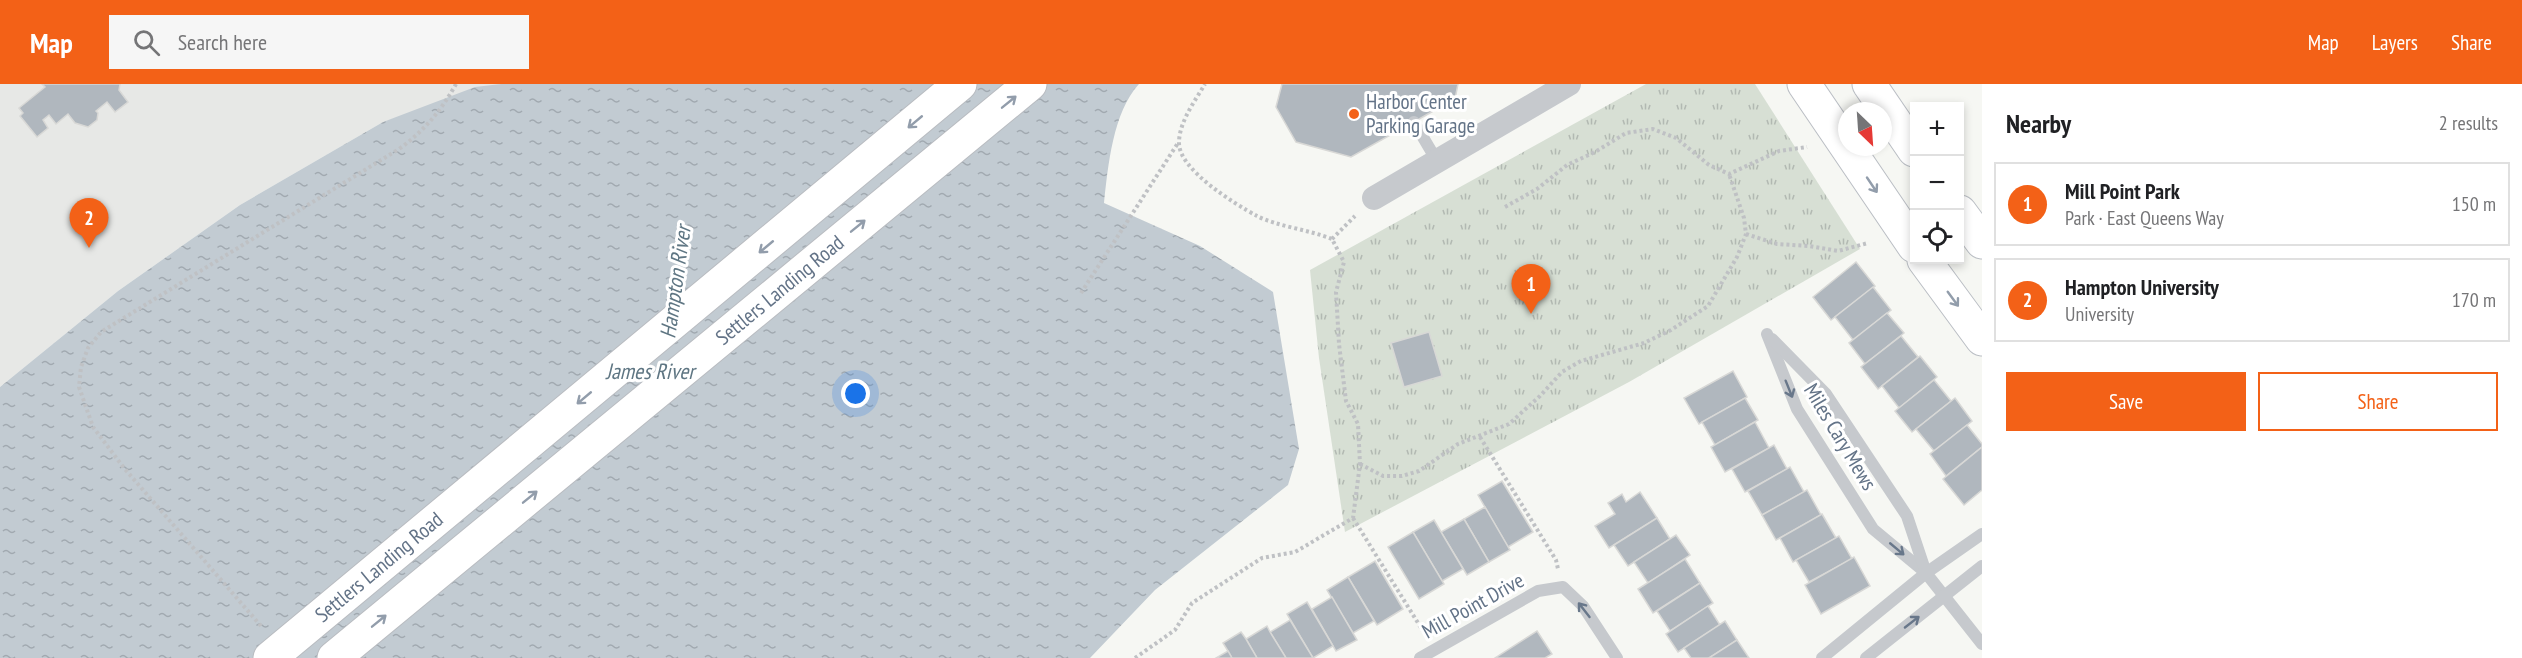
<!DOCTYPE html>
<html lang="en">
<head>
<meta charset="utf-8">
<style>
  :root { --surface:#fff; --page:#f6f6f6; --text:#202124; --muted:#757577; --line:#e0e0e0; --accent:#f36117 }
  body { margin:0; font-family:"PT Sans Narrow",sans-serif; background:var(--page); color:var(--text) }
  .controls { position:absolute; right:18px; top:18px; display:grid; overflow:hidden; border-radius:0px; box-shadow:0 3px 9px #0003 }
  .controls button { width:54px; height:54px; display:grid; place-items:center; padding:0; border:0; border-bottom:2px solid var(--line); background:var(--surface); color:var(--text); font:30px sans-serif }
  .compass { position:absolute; left:1838px; top:18px; width:54px; height:54px; border-radius:50%; background:var(--surface); box-shadow:0 3px 9px #0003; rotate:155deg }
  .you { position:absolute; left:856px; top:310px; width:21px; height:21px; margin:-15px; border:4px solid #fff; border-radius:50%; background:#1a73e8; box-shadow:0 0 0 9px #1a73e833 }
  .badge { display:grid; place-items:center; width:39px; height:39px; border-radius:50%; background:var(--accent); color:#fff; font-size:20px; font-weight:700 }
  .pin { position:absolute; translate:-50% -50px; filter:drop-shadow(0 2px 3px #0008) }
  .pin::after { content:''; position:absolute; top:32px; width:21px; height:18px; background:inherit; clip-path:polygon(0 0,100% 0,50% 100%) }
  .list { margin:0; padding:0; list-style:none }
  h2 { display:flex; justify-content:space-between; align-items:center; height:78px; margin:0; padding:0 24px; font-size:26px }
  h2 small { font-size:20px; font-weight:400; color:var(--muted) }
  .list li { display:grid; grid-template-columns:39px 1fr auto; gap:18px; align-items:center; box-sizing:border-box; height:84px; margin:0 12px 12px; padding:0 12px; border:2px solid var(--line); border-radius:0px }
  .list b { display:block; font-size:22px; white-space:nowrap }
  .list p { margin:0; font-size:20px; white-space:nowrap; color:var(--muted) }
  .list em { font-size:20px; font-style:normal; color:var(--muted) }
  .actions { display:flex; gap:12px; padding:18px 24px }
  .actions a { flex:1; padding:14px 0; border:2px solid var(--accent); border-radius:0px; text-align:center; font-size:21px; color:var(--accent) }
  .actions .main { background:var(--accent); color:#fff }
  .icon { flex:none; width:33px; height:33px; fill:none; stroke:currentColor; stroke-width:2; stroke-linecap:round; stroke-linejoin:round }
  .map { position:relative; flex:none; width:1982px; height:574px; overflow:hidden }
  header { display:flex; align-items:center; gap:36px; box-sizing:border-box; height:84px; padding:0 30px; background:var(--accent); color:#fff }
  header strong { font-size:28px }
  nav { display:flex; gap:33px; margin-inline-start:auto; font-size:21px }
  .search { width:420px; height:54px; background:var(--page); display:flex; align-items:center; gap:15px; box-sizing:border-box; padding:0 21px; border-radius:0px; color:var(--muted); font-size:22px }
  main { display:flex }
  aside { flex:1; background:var(--surface) }
  .map>svg:first-child { display:block }
  .built { fill:#e7e8e6 }
  .grass { fill:url(#grass-tufts) }
  .water { fill:url(#water-ripples) }
  .building { fill:#b0b7be; stroke:#d8d8d6; stroke-width:1.5 }
  .lines { fill:none; stroke-linecap:round; stroke-linejoin:round }
  .secondary-casing { stroke:#babec4; stroke-width:35 }
  .primary-casing { stroke:#b9bcc1; stroke-width:35 }
  .path { stroke:#bfc1c4; stroke-width:4; stroke-dasharray:3 3; stroke-linecap:butt }
  .lane { stroke:#c6c9cd; stroke-width:12 }
  .street { stroke:#c6c9cd; stroke-width:24 }
  .secondary { stroke:#fff; stroke-width:33 }
  .primary { stroke:#fff; stroke-width:33 }
  .oneway { stroke:#929dab }
  .oneway2 { stroke:#68778a }
  .poi-dot { fill:#f36117; stroke:#fff; stroke-width:2 }
  .labels { text-anchor:middle; stroke-width:6; stroke-linejoin:round; paint-order:stroke }
  .poi-label { font-size:21px; fill:#637387; stroke:#fff; text-anchor:start }
  .street-label { font-size:21px; fill:#637387; stroke:#fff }
  .water-label { font-size:22px; font-style:italic; fill:#5f7683; stroke:#fff }
</style>
</head>
<body>
<header>
<strong>Map</strong>
<div class="search"><svg class="icon" aria-label="search" viewBox="0 0 24 24"><circle cx="10" cy="10" r="6"/><path d="M15 15l6 6"/></svg>Search here</div>
<nav><a>Map</a><a>Layers</a><a>Share</a></nav>
</header>
<main>
<div class="map">
<svg width="1982" height="574" viewBox="0 0 1982 574">
  <defs>
    <pattern id="grass-tufts" width="24" height="20" patternUnits="userSpaceOnUse" patternTransform="scale(1.5)"><rect width="24" height="20" fill="#d7dfd4"/><path d="M3 7l-1-3M5 7V3M7 7l1-3M15 17l-1-3M17 17v-4M19 17l1-3" fill="none" stroke="#b2b9b2"/></pattern>
    <pattern id="water-ripples" width="26" height="14" patternUnits="userSpaceOnUse" patternTransform="scale(1.5)"><rect width="26" height="14" fill="#c2cbd2"/><path d="M2 4q2-2 4 0t4 0M15 11q2-2 4 0t4 0" fill="none" stroke="#a1a9b0"/></pattern>
  </defs>
  <rect width="100%" height="100%" fill="#f6f7f3"/>
  <!-- built -->
  <polygon class="built" points="0,0 501,0 383,38 240,121 118,207 0,303"/>
  <!-- grass -->
  <polygon class="grass" points="1646,0 1755,0 1860,165 1629,298 1345,448 1319,274 1310,186"/>
  <!-- water -->
  <path class="water" d="M501 0H1139C1113 28 1108 82 1104 119L1200 162 1273 208 1299 365 1288 401 1155 506 1090 574H0V303L118 207 240 121 383 38 475 3Z"/>
  <!-- building -->
  <g class="building">
    <polygon points="42,0 120,0 119,6 128,18 115,28 107,18 96,27 98,29 97,36 88,43 75,39 68,30 56,40 49,31 43,36 48,44 37,53 20,32 23,29 19,24 45,3"/>
    <polygon points="1282,0 1458,0 1455,15 1351,73 1296,58 1276,23"/>
    <polygon points="1856,178 1875,202 1831,236 1813,213"/>
    <polygon points="1873,203 1891,226 1853,256 1835,233"/>
    <polygon points="1887,229 1904,249 1865,280 1849,259"/>
    <polygon points="1429,248 1442,292 1404,303 1391,259"/>
    <polygon points="1901,252 1918,273 1878,305 1861,283"/>
    <polygon points="1920,272 1937,293 1899,324 1882,302"/>
    <polygon points="1733,287 1747,313 1699,340 1684,314"/>
    <polygon points="1934,296 1951,317 1912,348 1895,327"/>
    <polygon points="1745,314 1758,336 1715,361 1702,338"/>
    <polygon points="1955,314 1972,337 1934,367 1916,345"/>
    <polygon points="1755,338 1769,364 1725,388 1711,363"/>
    <polygon points="1967,341 1982,360 1982,363 1946,392 1930,370"/>
    <polygon points="1774,361 1787,385 1745,408 1732,385"/>
    <polygon points="1982,363 1982,406 1964,421 1943,395"/>
    <polygon points="1790,383 1804,408 1762,431 1748,407"/>
    <polygon points="1502,397 1533,448 1508,463 1478,411"/>
    <polygon points="1807,406 1821,431 1776,456 1762,431"/>
    <polygon points="1640,408 1657,434 1609,464 1595,442 1615,430 1608,419 1622,410 1626,418"/>
    <polygon points="1485,423 1510,466 1489,478 1464,435"/>
    <polygon points="1822,430 1836,454 1793,478 1780,454"/>
    <polygon points="1657,434 1670,455 1628,482 1614,461"/>
    <polygon points="1464,435 1489,478 1467,491 1441,448"/>
    <polygon points="1434,436 1463,485 1442,497 1413,448"/>
    <polygon points="1413,448 1444,500 1419,515 1388,463"/>
    <polygon points="1676,451 1690,471 1648,499 1634,478"/>
    <polygon points="1839,452 1852,475 1809,498 1796,476"/>
    <polygon points="1854,473 1870,502 1821,530 1805,501"/>
    <polygon points="1685,475 1700,499 1653,529 1638,505"/>
    <polygon points="1375,477 1403,525 1377,541 1348,493"/>
    <polygon points="1348,493 1374,537 1353,549 1327,506"/>
    <polygon points="1700,499 1713,519 1670,547 1657,527"/>
    <polygon points="1332,513 1357,556 1336,567 1312,525"/>
    <polygon points="1307,518 1333,562 1313,574 1287,530"/>
    <polygon points="1708,522 1720,541 1678,568 1666,550"/>
    <polygon points="1290,536 1313,574 1286,574 1270,548"/>
    <polygon points="1725,537 1737,556 1709,574 1691,574 1684,564"/>
    <polygon points="1267,542 1270,548 1286,574 1257,574 1246,555"/>
    <polygon points="1537,547 1552,570 1545,574 1495,574"/>
    <polygon points="1241,548 1246,555 1257,574 1232,574 1228,567 1223,559"/>
    <polygon points="1737,556 1749,574 1709,574"/>
    <polygon points="1228,567 1232,574 1216,574"/>
  </g>
  <g class="lines">
    <defs>
      <g id="secondary">
        <polyline points="1804,0 1914,162"/>
        <polyline points="1869,0 1914,66"/>
        <polyline points="1960,128 1982,158"/>
        <polyline points="1924,176 1982,255"/>
      </g>
      <g id="primary">
        <path id="s1" d="M270 574 960 0"/>
        <path id="s2" d="M334 574 1030 0"/>
      </g>
    </defs>
    <!-- secondary casing -->
    <use href="#secondary" class="secondary-casing"/>
    <!-- primary casing -->
    <use href="#primary" class="primary-casing"/>
    <!-- path -->
    <g class="path">
      <polyline points="1505,123 1537,105 1567,81 1595,68 1626,49 1653,45 1676,54 1709,81 1729,90 1779,67 1807,63"/>
      <polyline points="1746,150 1777,160 1809,162 1838,167 1868,159"/>
      <polyline points="1332,155 1355,132"/>
      <polyline points="1081,209 1178,59"/>
      <polyline points="1480,353 1556,476 1558,485"/>
      <polyline points="1360,380 1383,392 1402,392 1419,387 1458,360 1509,340 1540,312 1562,288 1581,277 1644,259 1671,246 1708,222 1737,173 1746,150 1744,134 1729,90"/>
      <polyline points="1353,434 1423,547"/>
      <path d="M261 542 124 384 93 343 79 303 81 283 88 264 101 248 399 65C424 47 441 27 456 0"/>
      <path d="M1135 574 1175 546 1192 519 1262 474 1295 468 1353 434 1360 380 1358 340 1346 317 1339 260 1336 208 1344 178 1332 155C1310 146 1276 142 1257 132 1235 120 1179 86 1179 59 1179 38 1195 17 1205 0"/>
    </g>
    <!-- lane -->
    <g class="lane">
      <polyline points="1414,38 1437,77"/>
      <polyline points="1767,250 1797,325 1873,445 1926,489 1982,560"/>
      <polyline points="1772,255 1826,310 1907,432 1926,489"/>
      <polyline points="1420,574 1538,507 1563,503 1583,522 1617,574"/>
      <polyline points="1822,574 1926,489 1982,450"/>
      <polyline points="1866,574 1982,482"/>
    </g>
    <!-- street -->
    <polyline class="street" points="1374,114 1569,0"/>
    <!-- secondary -->
    <use href="#secondary" class="secondary"/>
    <!-- primary -->
    <use href="#primary" class="primary"/>
  </g>
  <!-- one-way arrows -->
  <defs><path id="oneway-shaft" d="M-6 0H5M1.5-3L5.5 0L1.5 3" fill="none" stroke-width="1.6" stroke-linecap="round" stroke-linejoin="round" transform="scale(1.5)"/></defs>
  <g class="oneway">
    <use href="#oneway-shaft" transform="translate(1009 18) rotate(-39)"/>
    <use href="#oneway-shaft" transform="translate(915 38) rotate(140)"/>
    <use href="#oneway-shaft" transform="translate(1872 101) rotate(56)"/>
    <use href="#oneway-shaft" transform="translate(858 142) rotate(-39)"/>
    <use href="#oneway-shaft" transform="translate(766 163) rotate(140)"/>
    <use href="#oneway-shaft" transform="translate(1953 215) rotate(54)"/>
    <use href="#oneway-shaft" transform="translate(584 314) rotate(140)"/>
    <use href="#oneway-shaft" transform="translate(530 413) rotate(-39)"/>
    <use href="#oneway-shaft" transform="translate(379 537) rotate(-39)"/>
  </g>
  <g class="oneway2">
    <use href="#oneway-shaft" transform="translate(1789 305) rotate(68)"/>
    <use href="#oneway-shaft" transform="translate(1897 465) rotate(40)"/>
    <use href="#oneway-shaft" transform="translate(1584 526) rotate(-128)"/>
    <use href="#oneway-shaft" transform="translate(1912 538) rotate(-38)"/>
  </g>
  <!-- markers -->
  <circle class="poi-dot" cx="1354" cy="30" r="6"/>
  <g class="labels">
    <!-- poi labels -->
    <g class="poi-label">
      <text x="1366" y="25">Harbor Center<tspan x="1366" dy="24">Parking Garage</tspan></text>
    </g>
    <!-- street labels -->
    <g class="street-label">
      <text dy="7" stroke="none"><textPath href="#s2" startOffset="578">Settlers Landing Road</textPath></text>
      <text transform="translate(1840 353) rotate(59)" y="7">Miles Cary Mews</text>
      <text dy="7" stroke="none"><textPath href="#s1" startOffset="142">Settlers Landing Road</textPath></text>
      <text transform="translate(1473 522) rotate(-29)" y="7">Mill Point Drive</text>
    </g>
    <!-- water labels -->
    <g class="water-label">
      <text transform="translate(675 198) rotate(-82)" y="8">Hampton River</text>
      <text x="650" y="295">James River</text>
    </g>
  </g>
</svg>
<div class="controls">
<button>+</button>
<button>−</button>
<button><svg class="icon" aria-label="locate" viewBox="0 0 24 24"><circle cx="12" cy="12" r="6"/><path d="M12 2v4M12 18v4M2 12h4M18 12h4"/></svg></button>
</div>
<svg class="compass" viewBox="-18 -18 36 36"><path d="M0-13l5 13h-10z" fill="#e53935"/><path d="M0 13l5-13h-10z" fill="#757577"/></svg>
<div class="you"></div>
<div class="pin badge" style="left:1531px;top:230px">1</div>
<div class="pin badge" style="left:89px;top:164px">2</div>
</div>
<aside>
<h2>Nearby<small>2 results</small></h2>
<ul class="list">
<li><span class="badge">1</span><div><b>Mill Point Park</b><p>Park · East Queens Way</p></div><em>150 m</em></li>
<li><span class="badge">2</span><div><b>Hampton University</b><p>University</p></div><em>170 m</em></li>
</ul>
<div class="actions"><a class="main">Save</a><a>Share</a></div>
</aside>
</main>
</body>
</html>
